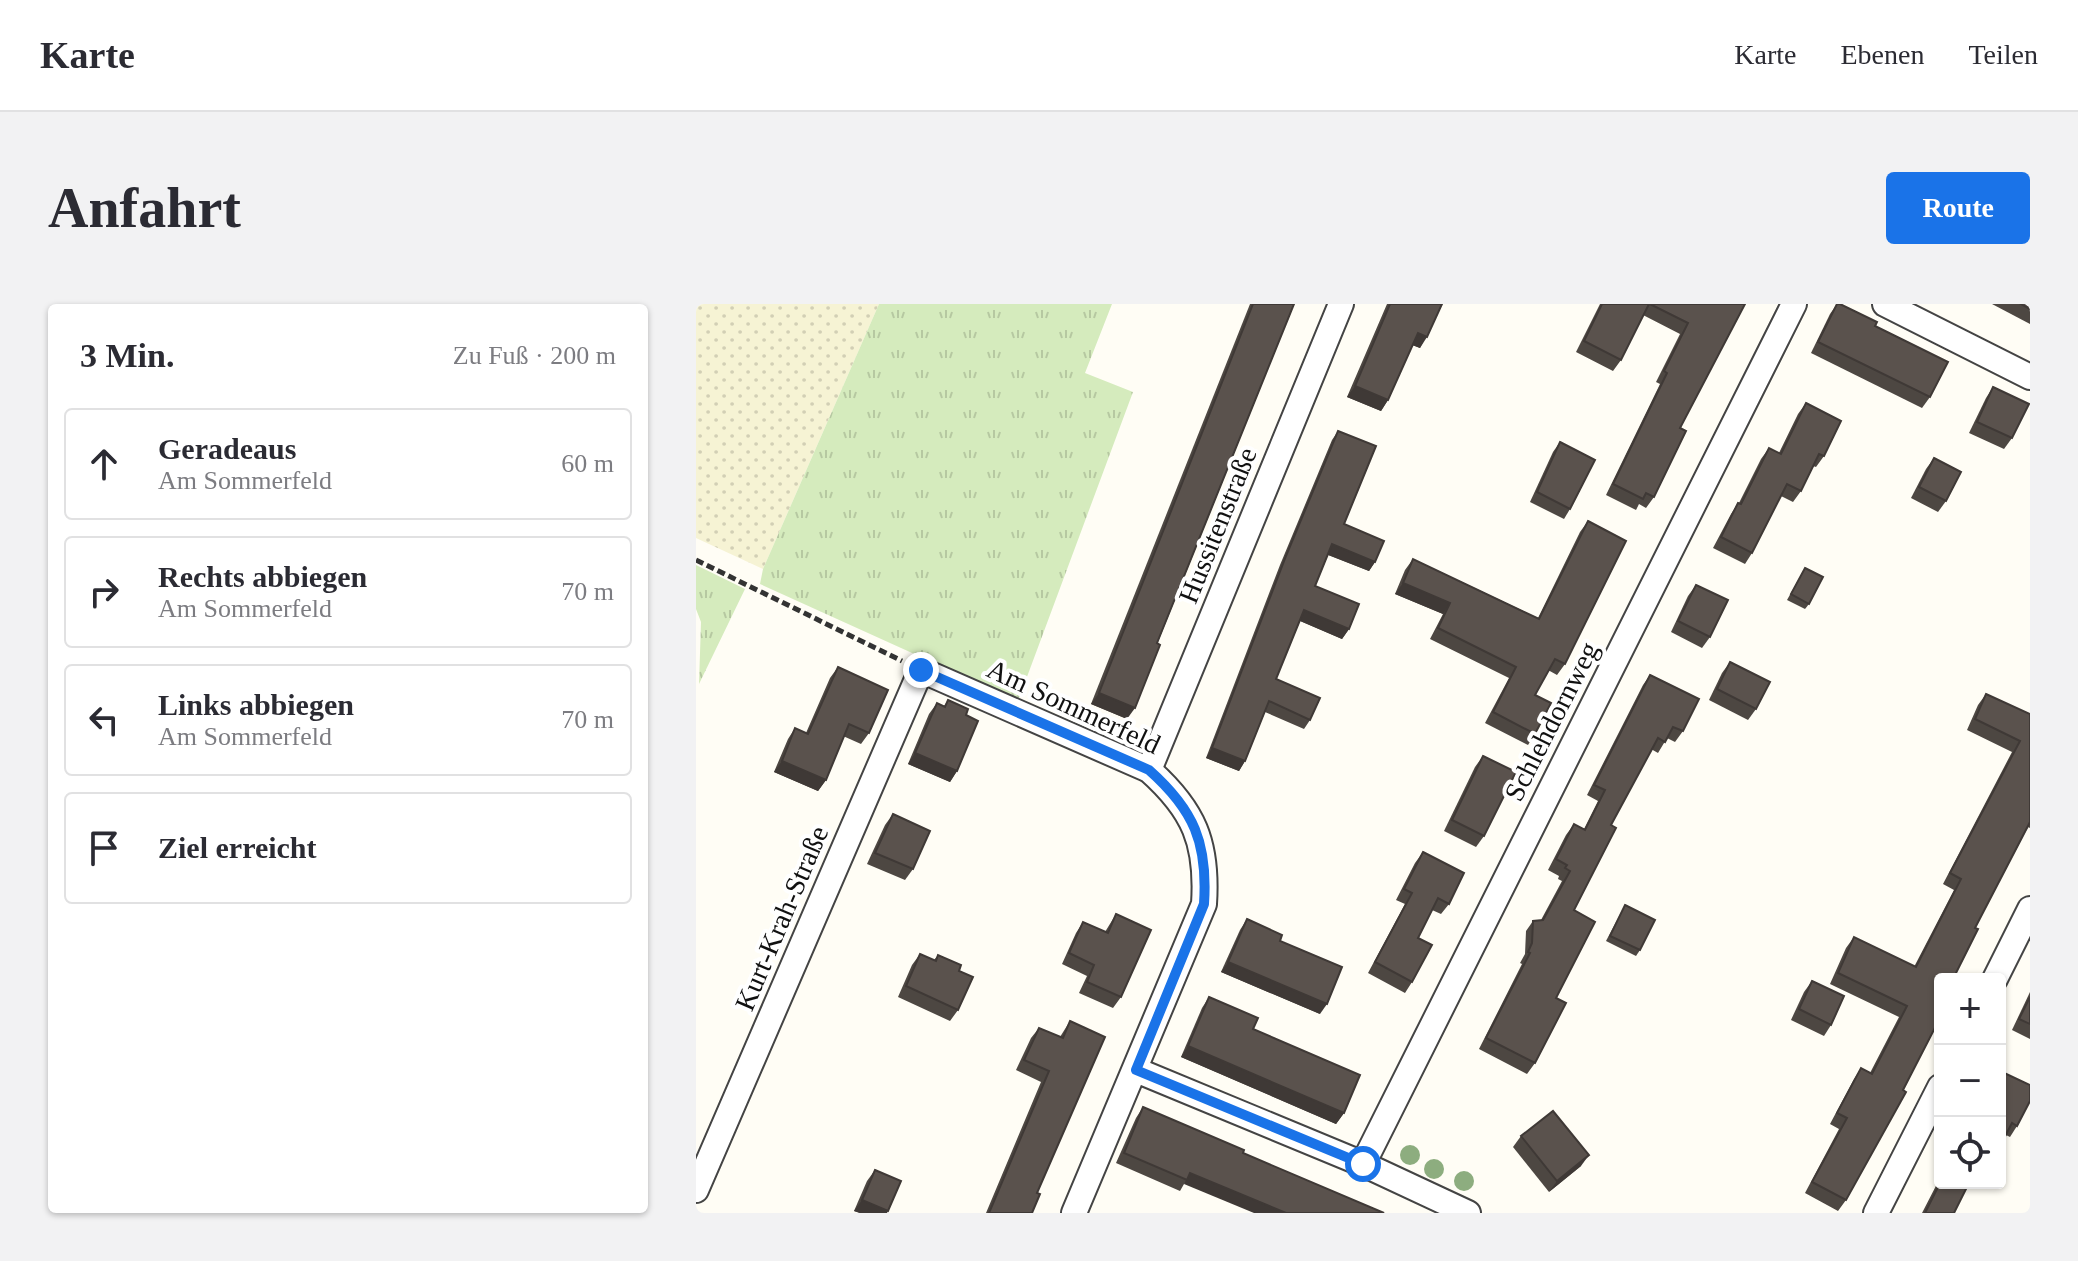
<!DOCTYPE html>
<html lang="de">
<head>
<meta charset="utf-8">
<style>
  :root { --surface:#fff; --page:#f2f2f3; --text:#2b2b33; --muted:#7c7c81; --line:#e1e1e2; --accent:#1a73e8 }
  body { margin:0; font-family:"Times New Roman",serif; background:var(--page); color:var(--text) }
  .controls { position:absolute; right:24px; bottom:24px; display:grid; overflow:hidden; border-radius:8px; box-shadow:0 2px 6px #0004 }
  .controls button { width:72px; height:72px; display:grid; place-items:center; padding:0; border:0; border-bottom:2px solid var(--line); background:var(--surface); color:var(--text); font:40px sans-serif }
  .stop { position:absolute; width:24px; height:24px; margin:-18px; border:6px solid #1a73e8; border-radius:50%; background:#fff }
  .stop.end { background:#1a73e8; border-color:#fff; box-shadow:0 2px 8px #0008 }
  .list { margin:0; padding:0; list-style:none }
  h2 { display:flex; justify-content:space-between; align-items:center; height:104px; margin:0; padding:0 32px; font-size:34px }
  h2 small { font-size:26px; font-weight:400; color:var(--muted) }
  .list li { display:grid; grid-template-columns:52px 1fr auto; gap:24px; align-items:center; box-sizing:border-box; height:112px; margin:0 16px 16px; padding:0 16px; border:2px solid var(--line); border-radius:8px }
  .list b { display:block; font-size:30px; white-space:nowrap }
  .list p { margin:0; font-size:26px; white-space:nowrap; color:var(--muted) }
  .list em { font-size:26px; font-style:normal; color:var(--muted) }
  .icon { flex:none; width:44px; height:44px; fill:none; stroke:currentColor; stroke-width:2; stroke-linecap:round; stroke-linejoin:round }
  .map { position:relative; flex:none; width:1334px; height:909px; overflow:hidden; border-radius:8px }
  header { display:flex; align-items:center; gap:48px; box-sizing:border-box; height:112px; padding:0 40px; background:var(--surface); border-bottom:2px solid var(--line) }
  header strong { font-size:38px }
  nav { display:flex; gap:44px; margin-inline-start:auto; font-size:28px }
  .intro { display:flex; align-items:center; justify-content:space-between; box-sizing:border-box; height:192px; padding:0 48px }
  h1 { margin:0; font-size:56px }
  .button { padding:20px 36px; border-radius:8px; background:var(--accent); color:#fff; font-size:28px; font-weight:700 }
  main { display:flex; gap:48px; padding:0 48px }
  aside { flex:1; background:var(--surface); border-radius:8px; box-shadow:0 2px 6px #0004 }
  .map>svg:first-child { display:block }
  .farmland { fill:url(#farmland-dots) }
  .grass { fill:url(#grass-tufts) }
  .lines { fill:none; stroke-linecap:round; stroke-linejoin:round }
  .minor-casing { stroke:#444; stroke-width:28 }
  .path { stroke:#333; stroke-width:5; stroke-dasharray:8 4; stroke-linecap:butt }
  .minor { stroke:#fff; stroke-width:24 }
  .tree { fill:#8dad7f }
  .wall { fill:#4d4742 }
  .shaded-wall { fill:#3f3936 }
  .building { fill:#5a524d; stroke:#3f3936; stroke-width:2 }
  .route { stroke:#1a73e8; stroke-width:10 }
  .labels { text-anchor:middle; stroke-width:8; stroke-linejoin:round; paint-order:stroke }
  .street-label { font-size:28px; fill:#111; stroke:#fff }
</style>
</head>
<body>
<header>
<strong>Karte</strong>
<nav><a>Karte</a><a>Ebenen</a><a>Teilen</a></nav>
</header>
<div class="intro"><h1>Anfahrt</h1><a class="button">Route</a></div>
<main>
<aside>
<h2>3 Min.<small>Zu Fuß · 200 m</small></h2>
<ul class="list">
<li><svg class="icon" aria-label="ahead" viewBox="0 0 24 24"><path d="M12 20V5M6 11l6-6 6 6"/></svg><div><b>Geradeaus</b><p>Am Sommerfeld</p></div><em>60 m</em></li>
<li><svg class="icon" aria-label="right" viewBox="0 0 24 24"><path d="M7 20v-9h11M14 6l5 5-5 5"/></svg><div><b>Rechts abbiegen</b><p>Am Sommerfeld</p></div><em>70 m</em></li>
<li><svg class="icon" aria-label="left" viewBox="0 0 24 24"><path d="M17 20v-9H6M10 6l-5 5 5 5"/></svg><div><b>Links abbiegen</b><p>Am Sommerfeld</p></div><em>70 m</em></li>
<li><svg class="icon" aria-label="arrive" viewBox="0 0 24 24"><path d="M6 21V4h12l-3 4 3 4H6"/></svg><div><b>Ziel erreicht</b></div></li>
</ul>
</aside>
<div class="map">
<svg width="1334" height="909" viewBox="0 0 1334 909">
  <defs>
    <pattern id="farmland-dots" width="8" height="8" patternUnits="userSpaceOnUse" patternTransform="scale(2)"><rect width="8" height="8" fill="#f6f3d4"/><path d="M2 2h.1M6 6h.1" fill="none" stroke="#d2cfb5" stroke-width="1.8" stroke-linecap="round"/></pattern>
    <pattern id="grass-tufts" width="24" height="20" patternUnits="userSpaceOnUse" patternTransform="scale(2)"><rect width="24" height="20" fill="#d5ebbd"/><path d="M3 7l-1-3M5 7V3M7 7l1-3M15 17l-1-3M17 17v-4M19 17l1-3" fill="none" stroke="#b6c8a1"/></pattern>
  </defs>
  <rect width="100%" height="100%" fill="#fffdf5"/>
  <!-- farmland -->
  <polygon class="farmland" points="0,0 183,0 67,265 0,234"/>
  <!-- grass -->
  <g class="grass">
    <polygon points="183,0 416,0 389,69 437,88 322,397 64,280 67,265"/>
    <polygon points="0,261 49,285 3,380 5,318 0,305"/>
  </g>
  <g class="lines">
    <defs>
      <g id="minor">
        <polyline points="1189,0 1334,73"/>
        <polyline points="453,466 645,0"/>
        <polyline points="1299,675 1334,605"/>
        <polyline points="440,766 667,860 772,909"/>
        <polyline points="667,860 1098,0"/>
        <path d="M0 886 225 366 453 466C498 506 512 539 508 600L378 909"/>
        <polyline points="1180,909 1244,783"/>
      </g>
    </defs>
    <!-- minor casing -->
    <use href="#minor" class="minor-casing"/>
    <!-- path -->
    <polyline class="path" points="0,256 206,357"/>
    <!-- minor -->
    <use href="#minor" class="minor"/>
  </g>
  <!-- trees -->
  <g class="tree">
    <circle cx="714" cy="851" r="10"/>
    <circle cx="738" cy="865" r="10"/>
    <circle cx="768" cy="877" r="10"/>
  </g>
  <!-- wall -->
  <g class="wall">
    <polygon points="554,0 598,0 431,415 395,400"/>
    <polygon points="691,0 746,0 724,44 716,41 692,96 685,107 651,93"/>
    <polygon points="904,0 1049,0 984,124 958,193 950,204 943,200 940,206 910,191 964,80 960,78 984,30 947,11 925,56 917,67 880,48"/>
    <polygon points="1141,0 1179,22 1234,93 1226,104 1115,49 1134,10"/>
    <polygon points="1296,0 1334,0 1334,20"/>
    <polygon points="1297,83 1316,134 1308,145 1273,129 1290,94"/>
    <polygon points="1110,99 1128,152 1120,163 1117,162 1105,187 1097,198 1085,192 1056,249 1049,260 1017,244 1035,210 1042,199 1043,199 1065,155 1073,144 1083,149 1102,110"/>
    <polygon points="642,127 648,220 679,258 673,267 632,251 619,282 653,325 646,335 604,317 580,375 614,416 608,425 569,408 549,457 543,467 510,454 584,261 636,136"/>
    <polygon points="864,138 874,205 868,215 834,198 857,148"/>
    <polygon points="1238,154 1250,197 1242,208 1215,194 1230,165"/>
    <polygon points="892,217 869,360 861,371 852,366 839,391 839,430 832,441 789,419 813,374 734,335 747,310 699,290 709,266 717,255 842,314 884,228"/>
    <polygon points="1109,264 1113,300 1109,305 1091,296"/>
    <polygon points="1000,281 1014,333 1006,344 975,328 992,292"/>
    <polygon points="1034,358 1060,405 1052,416 1013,396 1026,369"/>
    <polygon points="142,363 173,429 165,440 147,432 130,476 122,487 78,468 92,435 99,424 110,429 134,374"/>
    <polygon points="954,371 987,427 979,438 971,434 962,449 955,445 915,521 878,606 860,694 839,759 831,770 783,745 826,660 824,659 829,650 830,627 837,617 845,616 866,577 862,575 863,572 852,566 870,531 878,520 888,525 902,497 891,491 947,381"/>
    <polygon points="1290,390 1334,410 1334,524 1332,523 1279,624 1257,675 1150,896 1142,907 1109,889 1143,825 1134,820 1158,775 1165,764 1174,769 1203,713 1134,680 1150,644 1158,633 1218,663 1258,586 1247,580 1316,448 1271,426 1282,401"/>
    <polygon points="252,396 270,411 261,467 254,478 212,460 233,410 241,399 248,402"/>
    <polygon points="787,452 788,532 780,543 748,527 779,463"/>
    <polygon points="197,510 217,565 209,576 171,560 189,521"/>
    <polygon points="727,548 753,600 745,610 736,606 722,634 716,678 709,689 672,669 709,600 700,596 719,559"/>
    <polygon points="929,601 944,646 940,652 910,637"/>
    <polygon points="420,610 425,693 417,704 383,689 391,672 366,660 380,629 387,618 409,628"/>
    <polygon points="551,615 584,637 624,710 525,668 544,626"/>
    <polygon points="224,650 238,656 242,651 263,667 262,706 254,717 202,693 216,661"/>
    <polygon points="1116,677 1135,721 1128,732 1095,716 1108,688"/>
    <polygon points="1334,688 1334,735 1316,726"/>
    <polygon points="513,693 557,725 648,809 640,820 485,753 506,704"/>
    <polygon points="374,717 336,909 290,909 345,778 320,766 335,734 343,724 364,733"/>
    <polygon points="1304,767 1321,822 1314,833 1310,831"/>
    <polygon points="447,803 547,849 488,880 484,887 420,859 440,814"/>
    <polygon points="825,832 885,862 853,888 817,843"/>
    <polygon points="179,866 191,909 164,909 158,907 171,877"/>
    <polygon points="1244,874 1244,879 1258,909 1226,909"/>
  </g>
  <!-- shaded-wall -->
  <g class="shaded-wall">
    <polygon points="722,29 731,33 724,44 714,40"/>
    <polygon points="659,82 692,96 685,107 651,93"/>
    <polygon points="636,240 679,258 673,267 630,250"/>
    <polygon points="707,279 754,299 747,310 699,290"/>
    <polygon points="608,306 653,325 646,335 602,316"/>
    <polygon points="403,389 439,404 431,415 395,400"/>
    <polygon points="516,444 549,457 543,467 510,454"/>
    <polygon points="219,449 261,467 254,478 212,460"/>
    <polygon points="86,457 130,476 122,487 78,468"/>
    <polygon points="532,658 631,700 624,710 525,668"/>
    <polygon points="492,742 648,809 640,820 485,753"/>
    <polygon points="893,851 885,862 853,888 861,877"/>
    <polygon points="494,869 590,909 558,909 488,880"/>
    <polygon points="166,896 192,907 191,909 164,909 158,907"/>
  </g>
  <!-- building -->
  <g class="building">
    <polygon points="557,0 598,0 461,339 464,341 439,404 403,389"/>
    <polygon points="694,0 746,0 731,33 722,29 692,96 659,82"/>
    <polygon points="906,0 953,0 925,56 888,37"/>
    <polygon points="954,0 1049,0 984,124 990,127 958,193 950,189 947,195 917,180 971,69 968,67 992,19"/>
    <polygon points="1141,0 1144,0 1181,18 1179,22 1252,58 1234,93 1122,38"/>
    <polygon points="1325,0 1334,0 1334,5"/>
    <polygon points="1297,83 1333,100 1316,134 1281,118"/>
    <polygon points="1110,99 1145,117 1128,152 1123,150 1105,187 1091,180 1056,249 1025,233 1042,199 1045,200 1073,144 1085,150"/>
    <polygon points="642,127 680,142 648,220 688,237 679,258 636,240 619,282 663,300 653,325 608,306 580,375 624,394 614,416 573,397 549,457 516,444 590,252"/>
    <polygon points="864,138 899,156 874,205 841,188"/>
    <polygon points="1238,154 1265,168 1250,197 1223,183"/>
    <polygon points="892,217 930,237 869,360 859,355 839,391 855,399 839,430 797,408 820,363 742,324 754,299 707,279 717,255 843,315"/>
    <polygon points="1109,264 1127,273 1113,300 1095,290"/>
    <polygon points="1000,281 1032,296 1014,333 982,317"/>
    <polygon points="1034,358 1074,378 1060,405 1021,385"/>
    <polygon points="142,363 192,386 173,429 153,420 130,476 86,457 99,424 112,430"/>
    <polygon points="954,371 1003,395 987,427 977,423 969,438 962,434 915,521 920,524 878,606 899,618 860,694 870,699 839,759 790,734 834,649 832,648 836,639 837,617 847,616 874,567 869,564 871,561 860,555 878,520 889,526 909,486 898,481"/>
    <polygon points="1290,390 1334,410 1334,518 1279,624 1282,625 1257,675 1244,675 1244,714 1207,786 1210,788 1150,896 1116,878 1151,814 1141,809 1165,764 1176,770 1211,702 1142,669 1158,633 1220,663 1265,575 1254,569 1324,437 1279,415"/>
    <polygon points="252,396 272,405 270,411 282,417 261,467 219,449 241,399 249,403"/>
    <polygon points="787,452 820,468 788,532 756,516"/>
    <polygon points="197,510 234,527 217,565 179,549"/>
    <polygon points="727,548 768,569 753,600 742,594 722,634 736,641 716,678 679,658 716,589 708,585"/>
    <polygon points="929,601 959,616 944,646 914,632"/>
    <polygon points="420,610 455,626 425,693 391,678 398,661 373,649 387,618 412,629"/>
    <polygon points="551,615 586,631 584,637 646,663 631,700 532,658"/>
    <polygon points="224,650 240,657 242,651 265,661 263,667 277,673 262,706 210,682"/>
    <polygon points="1116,677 1148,692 1135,721 1103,705"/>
    <polygon points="513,693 562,714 557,725 664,771 648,809 492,742"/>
    <polygon points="1334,693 1334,720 1323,715"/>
    <polygon points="374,717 409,733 341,889 344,890 336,909 293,909 353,767 328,756 343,724 367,734"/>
    <polygon points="1304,767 1334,781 1334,797 1321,822 1316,819 1304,842"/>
    <polygon points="447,803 548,846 547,849 688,909 590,909 494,869 491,876 428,849"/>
    <polygon points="857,807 893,851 861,877 825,832"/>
    <polygon points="179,866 205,877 192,907 166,896"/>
    <polygon points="1244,879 1273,879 1258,909 1229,909"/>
  </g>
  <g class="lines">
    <!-- route -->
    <path class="route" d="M225 366 453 466C498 506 512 539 508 600L440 766 667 860"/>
  </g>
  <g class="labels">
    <!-- street labels -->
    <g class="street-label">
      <text transform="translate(521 221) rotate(-68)" y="10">Hussitenstraße</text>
      <text transform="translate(378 402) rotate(25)" y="10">Am Sommerfeld</text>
      <text transform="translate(855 417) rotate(-63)" y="10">Schlehdornweg</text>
      <text transform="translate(85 614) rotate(-67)" y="10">Kurt-Krah-Straße</text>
    </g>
  </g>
</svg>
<div class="controls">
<button>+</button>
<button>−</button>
<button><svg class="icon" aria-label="locate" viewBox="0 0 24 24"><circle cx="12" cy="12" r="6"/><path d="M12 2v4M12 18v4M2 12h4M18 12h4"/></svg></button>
</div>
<div class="stop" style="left:667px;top:860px"></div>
<div class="stop end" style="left:225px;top:366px"></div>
</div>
</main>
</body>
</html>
